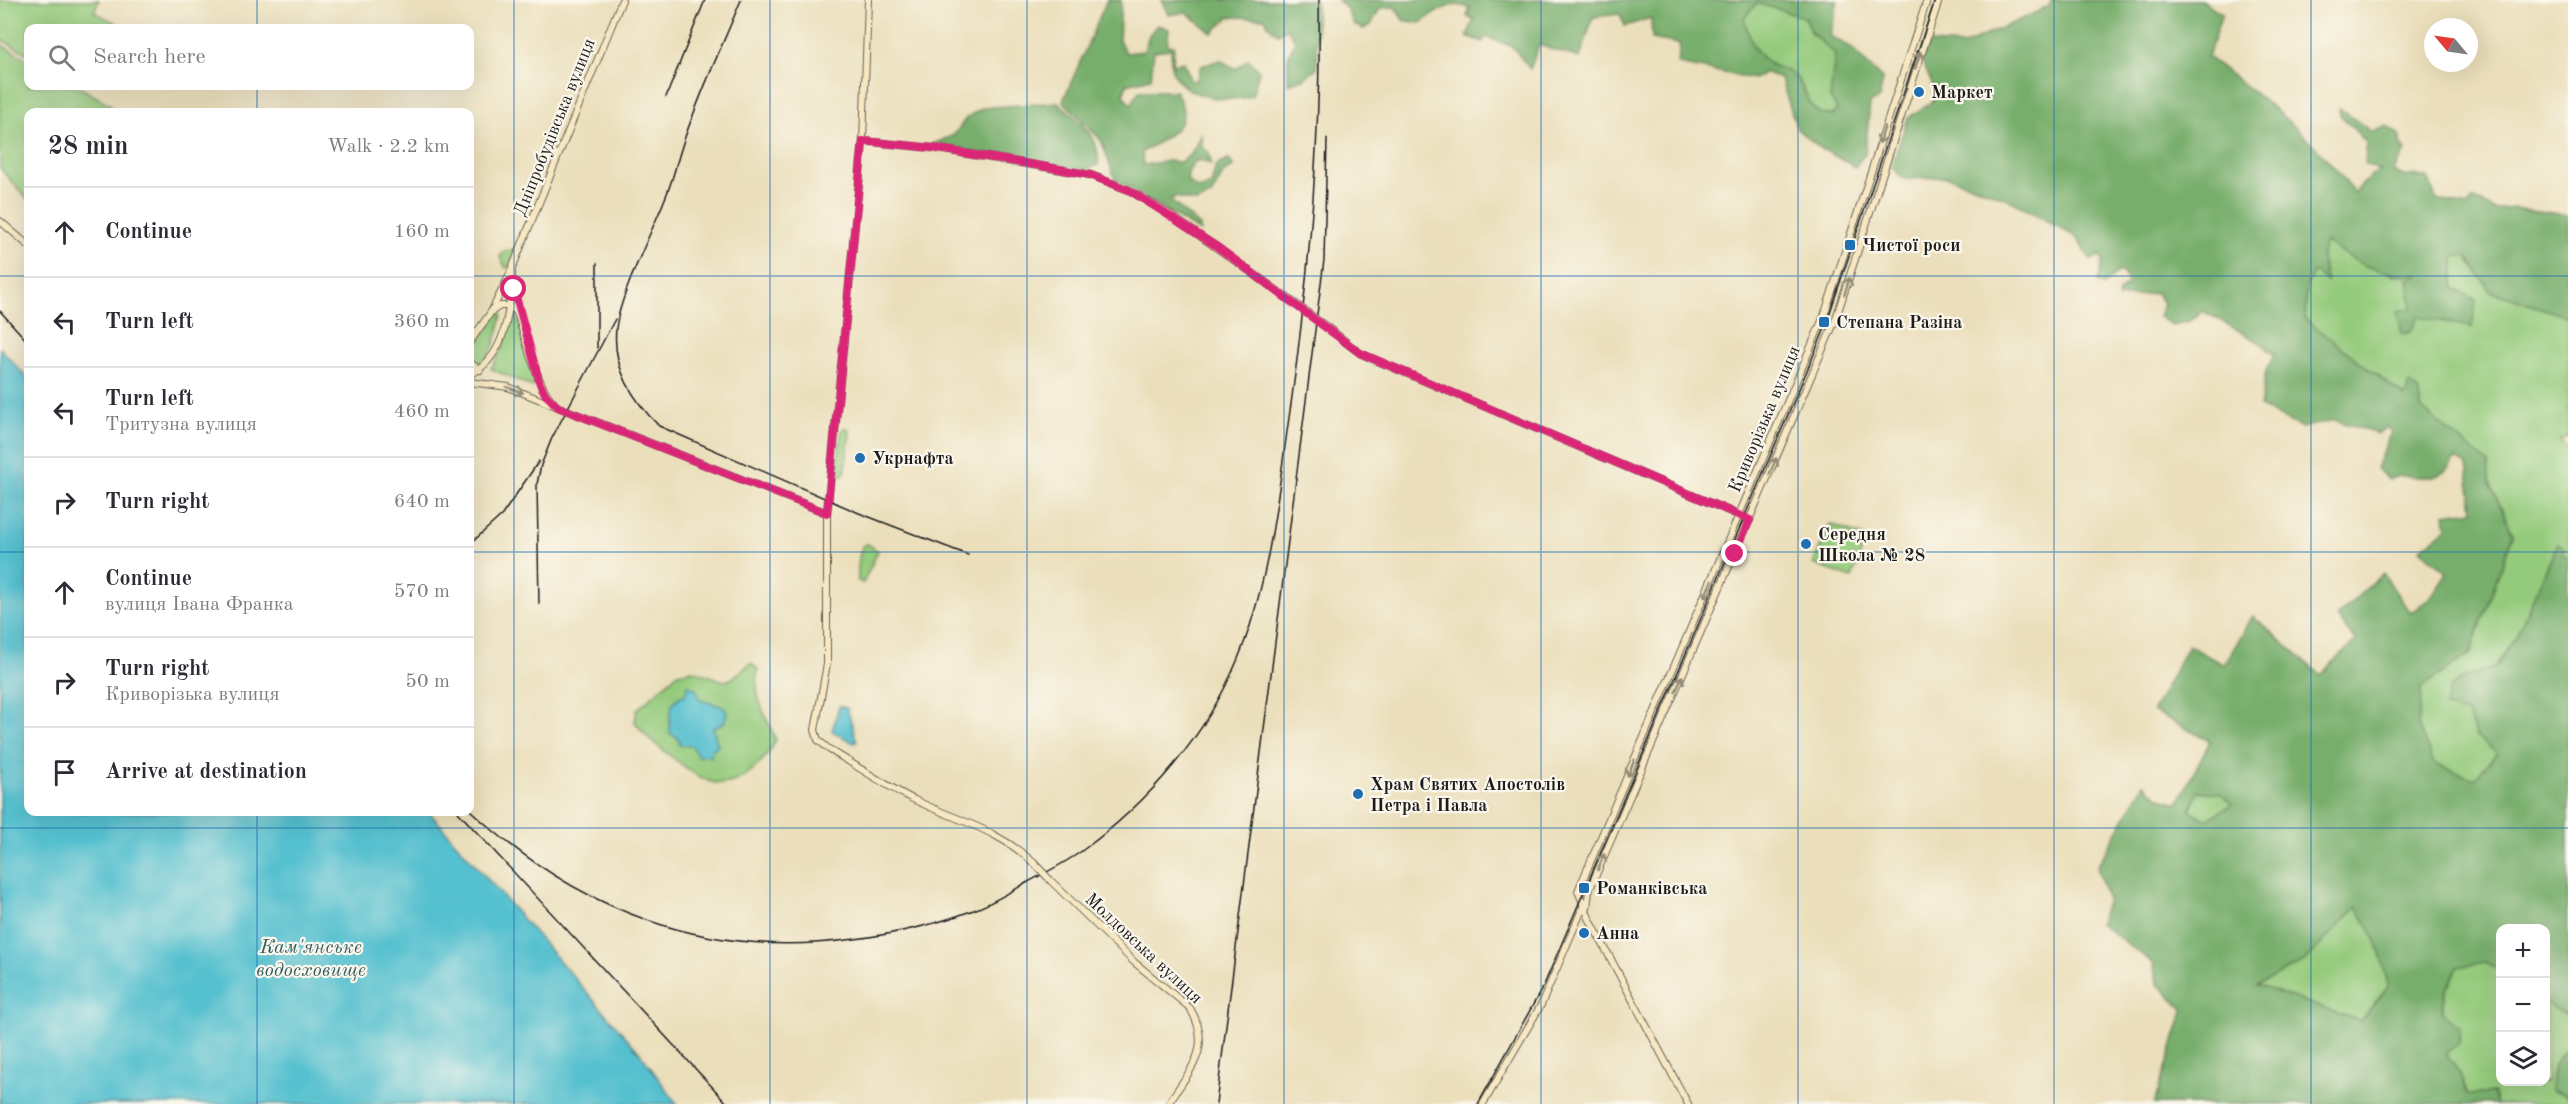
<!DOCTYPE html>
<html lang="en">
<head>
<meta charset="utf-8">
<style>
  :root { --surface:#fff; --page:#f2f2f3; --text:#2b2b33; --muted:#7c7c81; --line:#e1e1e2 }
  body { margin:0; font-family:"Old Standard TT",serif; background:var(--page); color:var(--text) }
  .controls { position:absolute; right:18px; bottom:18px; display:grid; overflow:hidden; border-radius:12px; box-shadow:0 6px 24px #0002 }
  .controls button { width:54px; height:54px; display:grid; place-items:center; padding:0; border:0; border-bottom:2px solid var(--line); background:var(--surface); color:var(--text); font:30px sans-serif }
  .compass { position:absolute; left:2424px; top:18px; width:54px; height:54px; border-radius:50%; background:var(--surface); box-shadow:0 6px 24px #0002; rotate:299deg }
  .stop { position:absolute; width:18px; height:18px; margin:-14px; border:4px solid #db2777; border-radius:50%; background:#fff }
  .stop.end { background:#db2777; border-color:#fff; box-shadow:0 2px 6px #0008 }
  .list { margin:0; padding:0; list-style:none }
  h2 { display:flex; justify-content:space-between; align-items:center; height:78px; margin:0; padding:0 24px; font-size:26px }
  h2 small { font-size:20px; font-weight:400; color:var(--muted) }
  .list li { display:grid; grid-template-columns:39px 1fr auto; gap:18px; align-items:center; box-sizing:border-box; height:90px; padding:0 24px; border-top:2px solid var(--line) }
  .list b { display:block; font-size:22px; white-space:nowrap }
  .list p { margin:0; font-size:20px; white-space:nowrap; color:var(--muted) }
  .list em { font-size:20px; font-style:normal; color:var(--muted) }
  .icon { flex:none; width:33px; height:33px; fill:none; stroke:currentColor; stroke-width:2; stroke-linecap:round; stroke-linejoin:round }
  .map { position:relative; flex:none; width:2568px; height:1104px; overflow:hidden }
  .search { position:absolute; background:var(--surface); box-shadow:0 6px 24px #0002; left:24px; top:24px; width:450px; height:66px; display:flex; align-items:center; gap:15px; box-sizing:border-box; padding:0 21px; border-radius:12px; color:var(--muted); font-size:22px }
  .panel { position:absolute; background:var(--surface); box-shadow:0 6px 24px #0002; left:24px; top:108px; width:450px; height:708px; border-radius:12px }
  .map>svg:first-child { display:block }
  .green { fill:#94ca7c; stroke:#58734c; stroke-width:1.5 }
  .forest { fill:#77ae6c; stroke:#4a6544; stroke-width:1.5; fill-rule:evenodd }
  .water { fill:#55c0cf; stroke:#386e76; stroke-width:1.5 }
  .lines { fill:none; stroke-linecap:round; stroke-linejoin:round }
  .secondary-casing { stroke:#646054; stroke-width:8 }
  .secondary { stroke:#f7e8c3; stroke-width:6 }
  .tram { stroke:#1c1c1c; stroke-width:1.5 }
  .rail { stroke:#1c1c1c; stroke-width:1.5 }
  .secondary-bridge-casing { stroke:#646054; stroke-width:8; stroke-linecap:butt }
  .secondary-bridge { stroke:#f7e8c3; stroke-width:6 }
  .oneway { stroke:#948c78 }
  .route { stroke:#db2777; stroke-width:8 }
  .grid { fill:none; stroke:#1f6fb2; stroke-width:1.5; stroke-opacity:0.55 }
  .poi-dot { fill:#1f6fb2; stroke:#fbf7ec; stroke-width:2 }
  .labels { text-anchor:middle; stroke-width:4.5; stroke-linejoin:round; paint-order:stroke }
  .poi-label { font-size:18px; font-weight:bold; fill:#1c1c1c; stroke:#fbf7ec; text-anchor:start }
  .street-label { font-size:18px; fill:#1c1c1c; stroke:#fbf7ec }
  .water-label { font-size:20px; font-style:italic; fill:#335e64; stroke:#fbf7ec }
</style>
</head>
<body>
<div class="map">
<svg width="2568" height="1104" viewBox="0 0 2568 1104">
  <rect width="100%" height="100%" fill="#fbf7ec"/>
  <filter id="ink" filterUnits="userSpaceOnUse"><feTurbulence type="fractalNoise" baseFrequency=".0167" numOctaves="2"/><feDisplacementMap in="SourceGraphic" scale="12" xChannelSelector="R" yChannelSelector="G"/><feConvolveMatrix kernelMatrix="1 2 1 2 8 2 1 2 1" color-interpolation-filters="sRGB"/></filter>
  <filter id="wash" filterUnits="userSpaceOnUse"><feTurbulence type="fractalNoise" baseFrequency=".008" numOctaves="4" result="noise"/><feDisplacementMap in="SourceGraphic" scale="24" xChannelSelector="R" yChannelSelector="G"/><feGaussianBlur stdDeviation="1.35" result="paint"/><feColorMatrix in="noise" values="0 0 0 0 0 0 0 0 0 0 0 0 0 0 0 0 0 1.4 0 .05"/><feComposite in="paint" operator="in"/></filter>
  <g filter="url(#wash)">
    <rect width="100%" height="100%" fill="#ebdfbb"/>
    <!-- green -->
    <g class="green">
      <polygon points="0,0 99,0 94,12 126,28 28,28 28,54 0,39"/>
      <path d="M1757 3 1806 18 1810 32 1835 54 1837 110 1833 115C1808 119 1808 88 1794 75 1788 70 1778 69 1772 65 1755 56 1748 36 1744 18Z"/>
      <polygon points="0,44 28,60 28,86 77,86 111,105 108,112 28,112 28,200 0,168"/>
      <path d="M2324 240 2393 275 2422 274 2409 295 2413 308 2410 332 2418 317 2454 288V256H2467L2490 291 2568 317V436L2560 440 2568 450V558L2562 554 2563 547 2558 543 2514 641 2494 668 2467 676C2468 716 2464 727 2497 753L2474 779 2434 764 2418 725 2422 687 2470 654 2513 535 2489 481 2488 463 2421 408 2420 392 2409 384 2406 397 2304 319 2307 284 2314 271 2327 282 2321 258Z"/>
      <polygon points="516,249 509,267 506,268 500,257 504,251"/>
      <path d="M500 311 502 314C498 332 495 350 481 364L471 361 473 346Z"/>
      <polygon points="513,313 516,313 536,380 533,387 491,369 502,349"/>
      <polygon points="846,427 850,432 845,472 841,476 837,471 841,431"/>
      <polygon points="1830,524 1866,538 1852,578 1813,564"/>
      <path d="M868 544 878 551 863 583 858 581C858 570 857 557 863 545Z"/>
      <path d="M751 663 758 669C752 696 766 716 776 740 769 754 762 762 750 772 721 797 697 777 672 757 658 746 645 737 635 722L637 710 678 673 693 670 724 681 731 679Z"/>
      <polygon points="2199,791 2222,794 2233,804 2207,820 2190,810"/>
      <polygon points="2357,906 2377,943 2389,986 2360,1021 2257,985 2304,962"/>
      <path d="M2485 961 2500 969V1082H2546V1002L2568 1017V1048C2554 1059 2551 1072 2550 1090L2568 1097V1104H2495V1093L2468 1095 2460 1074 2446 1054 2442 1012 2446 991 2458 967Z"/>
    </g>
    <!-- forest -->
    <g class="forest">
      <path d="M1107 0H1121L1119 41 1126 53 1144 51 1149 35 1157 25 1169 29 1167 45 1174 46 1173 65 1184 62 1191 82 1197 79 1201 66 1220 60 1236 69 1248 59 1259 71 1252 96C1226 103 1181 99 1171 67 1170 62 1172 54 1171 49L1154 51 1151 78 1127 84 1123 95 1131 105 1139 91H1175C1198 125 1166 137 1142 152L1143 165 1168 161 1180 162 1191 154 1201 134 1202 147 1209 153 1211 164 1197 160 1189 170 1187 180 1198 189 1211 185 1216 165 1229 160 1234 167 1224 172 1211 196 1197 202 1175 197 1170 200 1200 226V232L1115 179 1101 140 1063 101Z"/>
      <polygon points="1162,0 1316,0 1317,68 1303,79 1288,84 1288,57 1295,40 1287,28 1278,34 1268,25 1265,18 1229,17 1212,33 1186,12 1169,15"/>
      <path d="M1338 0H1838L1830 36 1849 46 1883 80 1879 99 1870 103 1865 153 1855 167 1822 149 1797 129 1781 79 1765 72 1754 79 1678 64 1680 44 1652 39 1651 18 1625 26 1620 14 1593 17 1580 58 1539 45 1530 69 1512 46 1485 37 1483 42 1467 36 1474 19 1467 16 1470 8C1450 0 1438 11 1420 23L1403 20 1395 7 1380 8 1371 25 1363 29 1354 25 1346 8ZM1757 3 1806 18 1810 31 1835 54 1830 97 1837 110 1833 115C1808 119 1807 88 1794 75 1788 70 1779 69 1772 65 1755 56 1748 36 1744 18Z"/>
      <path d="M2051 0H2201L2222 13 2208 57C2260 97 2316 138 2354 193L2372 175 2381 171 2365 164 2367 143 2340 115 2339 108 2372 132 2387 126 2399 135 2401 146 2406 150 2394 171 2403 176 2428 177 2436 199 2467 206 2474 199 2495 210 2515 208 2568 215V317L2490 291 2467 256H2454V288L2476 300 2472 327 2418 317 2410 332 2402 334 2397 311 2412 308 2408 279 2420 275C2378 275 2357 265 2325 241L2321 258 2327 282 2314 272 2307 284 2305 319 2405 397 2409 383 2420 392 2421 408 2488 463 2489 481 2513 534 2470 654 2422 687 2418 725 2434 764 2474 779 2497 753 2476 736 2468 714 2445 707 2450 687 2467 676 2496 667 2514 641 2558 543 2564 547 2562 554 2568 558V1017L2546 1002V928H2500V969L2485 962 2458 967 2446 991 2442 1012 2460 1027 2459 1043 2446 1054 2460 1074 2468 1095 2495 1093V1104H2154L2184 1010 2158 984 2153 963 2100 923 2107 899 2097 867 2144 784 2160 798 2178 803 2210 741 2153 711 2188 645 2224 665 2253 616 2320 675 2355 641 2337 616 2383 573 2410 613 2430 598 2447 573 2420 549 2447 528 2445 514 2473 510 2467 465 2455 459C2436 493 2409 467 2389 480L2376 468 2391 432 2387 427 2377 434 2334 420 2302 428 2260 407 2266 371 2274 355 2261 343 2203 311 2189 321 2172 325 2159 317 2163 304 2157 293 2118 298 2119 292 2128 284 2124 274 2119 271 2104 285 2097 282 2103 261 2100 255 2091 260 2076 237 2006 198 1949 177 1904 179 1891 167 1908 118 1933 101 1936 93 1922 61 1929 43 1964 45 2048 7ZM2199 791 2222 794 2232 804 2207 820 2190 810ZM2357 907 2377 943 2389 986 2360 1021 2257 985 2304 962Z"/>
      <path d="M1058 102C1076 119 1102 137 1098 165L1086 170 931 145 954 135 967 117 983 108Z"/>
      <path d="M2568 1048V1097L2550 1090C2551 1072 2554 1059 2568 1048Z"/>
    </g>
    <!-- water -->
    <g class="water">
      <polygon points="0,348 28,379 28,812 429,812 640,1053 677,1104 0,1104"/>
      <path d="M688 685 696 689 700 700 724 707 727 713 724 723 713 728 718 746 712 749 711 757 706 755 698 757 692 746 680 745 678 738 670 733C669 719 669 696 685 695Z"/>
      <polygon points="839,706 847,708 857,742 854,743 832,731"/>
    </g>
  </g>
  <g filter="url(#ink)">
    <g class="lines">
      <defs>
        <g id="secondary">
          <path d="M868 0 863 141 827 513V664L815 730 818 740 830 750C859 767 887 787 917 801 961 822 997 829 1034 863"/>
          <polyline points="863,141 933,148 1091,175 1129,190 1169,214 1289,299"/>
          <polyline points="0,221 28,245"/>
          <path d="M512 272C511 300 535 384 554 403"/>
          <polyline points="491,312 500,306 509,306 519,313"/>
          <polyline points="1332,331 1360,353 1378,361 1750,520"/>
          <polyline points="470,342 491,312 509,276 622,0"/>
          <polyline points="470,363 480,370"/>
          <path d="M470 375C502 358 508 323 511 289"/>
          <polyline points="470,382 508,387 827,513"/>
          <path d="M1051 881 1134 962 1190 1008C1214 1049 1190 1069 1168 1104"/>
          <polyline points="1587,908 1589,891 1835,321 1939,0"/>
          <polyline points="1483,1104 1541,1005 1584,905"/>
          <polyline points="1688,1104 1589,918 1578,891 1824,316 1927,0"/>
        </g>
      </defs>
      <!-- secondary casing -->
      <use href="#secondary" class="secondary-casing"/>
      <!-- secondary -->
      <use href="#secondary" class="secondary"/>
      <!-- tram -->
      <polyline class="tram" points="1478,1104 1544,985 1823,333 1935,0"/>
      <!-- rail -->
      <g class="rail">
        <path d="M741 0C722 46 700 93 684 140 677 160 673 181 664 201 651 234 619 297 616 329 612 367 634 401 659 426L859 513 968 555"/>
        <polyline points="666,97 705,0"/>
        <polyline points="597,263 597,348"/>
        <polyline points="0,311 28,342"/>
        <polyline points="470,544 502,515 539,461"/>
        <polyline points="539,604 537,484 541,465 552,438 615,319"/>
        <path d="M470 810C578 911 707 960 855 939 894 934 934 925 971 911 991 904 1010 892 1028 882 1046 872 1066 863 1083 850 1148 803 1206 736 1237 661 1271 580 1278 490 1291 404 1310 269 1321 137 1319 0"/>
        <polyline points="458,812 728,1104"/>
        <polyline points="1216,1104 1324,260 1327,139"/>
      </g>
      <defs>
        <g id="secondary-bridge">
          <polyline points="1289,299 1332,331"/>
          <polyline points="1034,863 1051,881"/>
        </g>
      </defs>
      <!-- secondary-bridge casing -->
      <use href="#secondary-bridge" class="secondary-bridge-casing"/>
      <!-- secondary-bridge -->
      <use href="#secondary-bridge" class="secondary-bridge"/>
    </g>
    <!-- one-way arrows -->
    <defs><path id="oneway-shaft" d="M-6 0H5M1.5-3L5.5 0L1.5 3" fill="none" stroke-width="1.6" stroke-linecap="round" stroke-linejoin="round" transform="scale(1.5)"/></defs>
    <g class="oneway">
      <use href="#oneway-shaft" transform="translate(1918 60) rotate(-72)"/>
      <use href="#oneway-shaft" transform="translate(1882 135) rotate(108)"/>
      <use href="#oneway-shaft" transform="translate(1847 286) rotate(-73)"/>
      <use href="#oneway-shaft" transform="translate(515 390) rotate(20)"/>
      <use href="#oneway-shaft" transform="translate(1773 466) rotate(-67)"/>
      <use href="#oneway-shaft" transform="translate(1708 589) rotate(113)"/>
      <use href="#oneway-shaft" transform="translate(1679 684) rotate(-67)"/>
      <use href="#oneway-shaft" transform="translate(1631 768) rotate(113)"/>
      <use href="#oneway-shaft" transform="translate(1601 862) rotate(-67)"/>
    </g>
  </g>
  <g class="lines" filter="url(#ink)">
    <!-- route -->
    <polyline class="route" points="514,289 540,384 546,395 558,407 827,513 863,141 933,148 1059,169 1090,175 1129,190 1216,246 1360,353 1750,520 1735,554"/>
  </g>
  <!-- grid -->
  <path class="grid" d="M257 0V28M514 0V1104M770 0V1104M1027 0V1104M1284 0V1104M1541 0V1104M1798 0V1104M2054 0V1104M2311 0V1104M257 86V112M0 276H28M470 276H2568M0 552H28M470 552H2568M257 812V1104M0 828H2568"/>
  <!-- markers -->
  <g class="poi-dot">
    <circle cx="1919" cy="92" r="6"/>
    <rect x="1844" y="239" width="12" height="12" rx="3"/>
    <rect x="1818" y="316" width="12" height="12" rx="3"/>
    <circle cx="860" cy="458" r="6"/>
    <circle cx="1806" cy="544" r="6"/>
    <circle cx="1358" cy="794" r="6"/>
    <rect x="1578" y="882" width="12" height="12" rx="3"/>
    <circle cx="1584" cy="933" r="6"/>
  </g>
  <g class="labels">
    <!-- poi labels -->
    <g class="poi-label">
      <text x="1931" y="98">Маркет</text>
      <text x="1862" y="251">Чистої роси</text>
      <text x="1836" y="328">Степана Разіна</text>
      <text x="872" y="464">Укрнафта</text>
      <text x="1818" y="540">Середня<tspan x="1818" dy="21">Школа № 28</tspan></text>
      <text x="1370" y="790">Храм Святих Апостолів<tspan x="1370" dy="21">Петра і Павла</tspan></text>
      <text x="1596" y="894">Романківська</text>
      <text x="1596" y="939">Анна</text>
    </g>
    <!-- street labels -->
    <g class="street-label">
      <text transform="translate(554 127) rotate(-68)" y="6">Дніпробудівська вулиця</text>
      <text transform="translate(1764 419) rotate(-67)" y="6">Криворізька вулиця</text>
      <text transform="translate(1144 948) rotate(43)" y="6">Молдовська вулиця</text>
    </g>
    <!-- water labels -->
    <g class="water-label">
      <text x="311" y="953">Кам'янське<tspan x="311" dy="23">водосховище</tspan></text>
    </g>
  </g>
</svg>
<div class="controls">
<button>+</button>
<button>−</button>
<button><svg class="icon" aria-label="layers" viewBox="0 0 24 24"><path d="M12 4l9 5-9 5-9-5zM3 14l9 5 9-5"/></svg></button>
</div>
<svg class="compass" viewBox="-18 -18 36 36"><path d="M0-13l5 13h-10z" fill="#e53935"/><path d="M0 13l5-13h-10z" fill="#7c7c81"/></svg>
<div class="stop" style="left:514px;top:289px"></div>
<div class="stop end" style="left:1735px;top:554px"></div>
<div class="search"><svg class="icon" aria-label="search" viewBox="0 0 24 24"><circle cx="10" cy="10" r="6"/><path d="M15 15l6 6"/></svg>Search here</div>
<section class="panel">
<h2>28 min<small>Walk · 2.2 km</small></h2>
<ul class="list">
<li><svg class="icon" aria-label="ahead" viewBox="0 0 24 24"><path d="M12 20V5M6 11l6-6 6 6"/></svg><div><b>Continue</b></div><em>160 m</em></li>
<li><svg class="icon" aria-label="left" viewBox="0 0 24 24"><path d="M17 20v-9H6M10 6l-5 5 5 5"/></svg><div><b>Turn left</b></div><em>360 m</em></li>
<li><svg class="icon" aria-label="left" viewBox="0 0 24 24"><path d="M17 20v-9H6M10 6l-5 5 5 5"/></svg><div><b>Turn left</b><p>Тритузна вулиця</p></div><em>460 m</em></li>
<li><svg class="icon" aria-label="right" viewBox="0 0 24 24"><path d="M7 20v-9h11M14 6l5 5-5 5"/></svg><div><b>Turn right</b></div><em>640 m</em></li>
<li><svg class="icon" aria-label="ahead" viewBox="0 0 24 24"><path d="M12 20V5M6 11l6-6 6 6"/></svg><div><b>Continue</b><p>вулиця Івана Франка</p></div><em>570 m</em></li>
<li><svg class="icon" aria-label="right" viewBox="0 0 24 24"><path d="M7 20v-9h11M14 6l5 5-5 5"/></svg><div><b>Turn right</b><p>Криворізька вулиця</p></div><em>50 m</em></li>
<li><svg class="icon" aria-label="arrive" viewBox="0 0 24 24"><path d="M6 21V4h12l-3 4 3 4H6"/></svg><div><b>Arrive at destination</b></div></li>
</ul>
</section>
</div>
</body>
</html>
